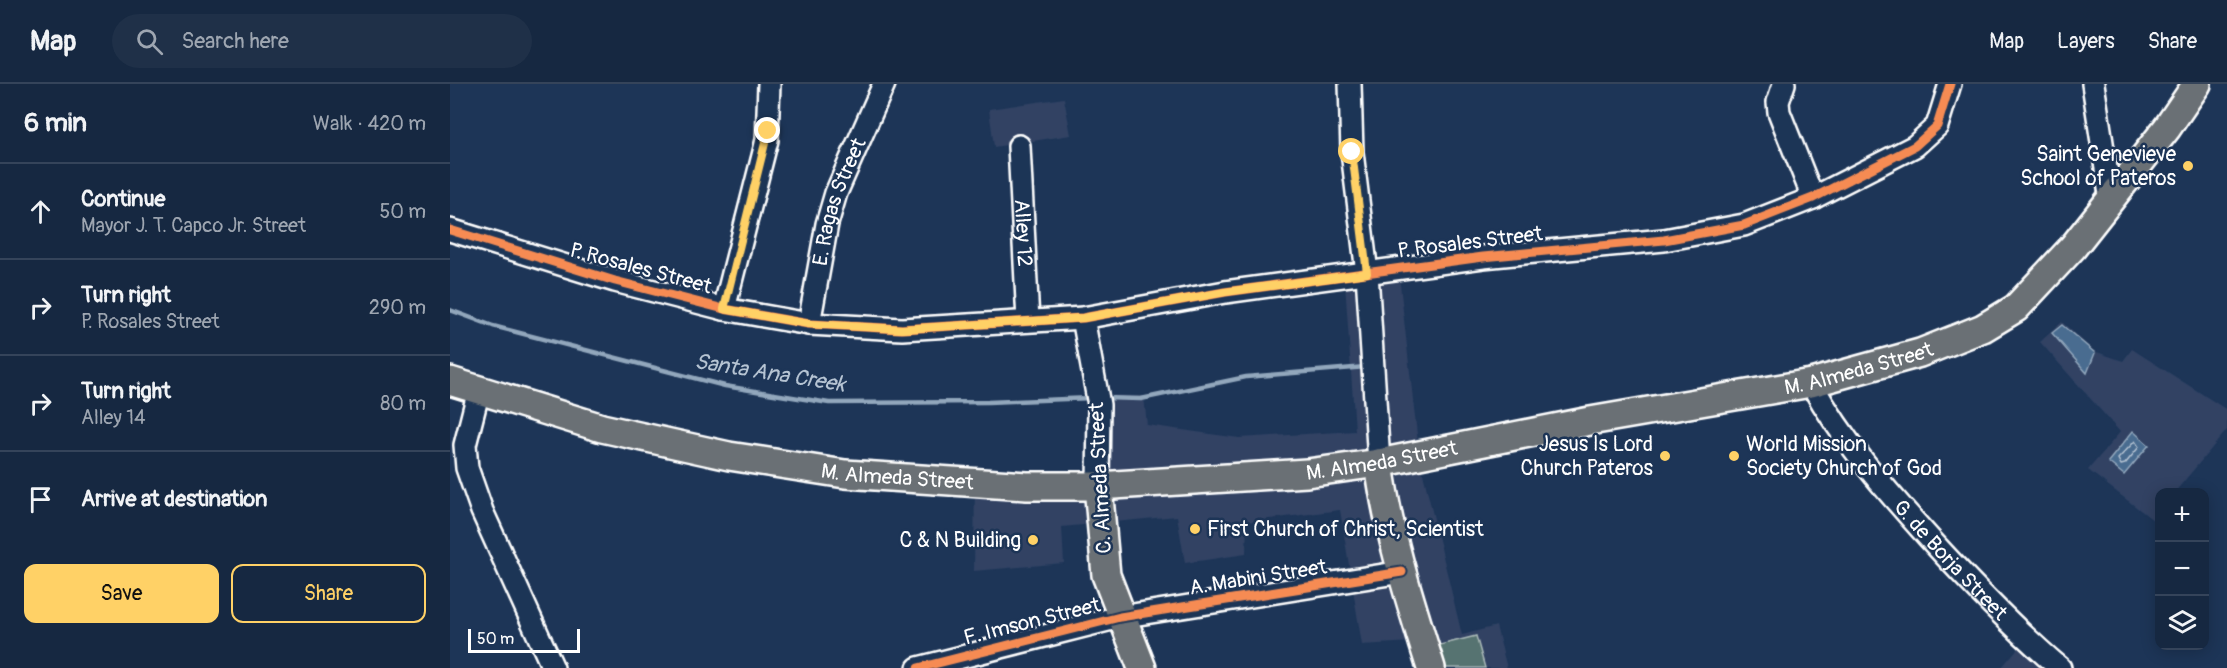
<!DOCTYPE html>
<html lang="en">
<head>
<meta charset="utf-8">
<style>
  :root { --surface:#162841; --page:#1f3048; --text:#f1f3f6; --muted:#9ea6b1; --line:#35445a; --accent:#ffd166 }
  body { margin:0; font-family:Pangolin,sans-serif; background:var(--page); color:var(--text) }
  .controls { position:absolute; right:18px; bottom:18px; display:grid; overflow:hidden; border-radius:12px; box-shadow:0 3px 15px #0003 }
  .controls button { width:54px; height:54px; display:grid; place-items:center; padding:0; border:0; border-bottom:2px solid var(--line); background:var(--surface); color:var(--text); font:30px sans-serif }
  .scale { position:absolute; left:18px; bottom:15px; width:112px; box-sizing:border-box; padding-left:6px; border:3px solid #fff; border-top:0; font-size:16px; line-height:21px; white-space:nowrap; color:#fff; -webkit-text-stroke:4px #1d3557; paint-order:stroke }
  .stop { position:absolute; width:18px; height:18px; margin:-14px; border:4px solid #ffd166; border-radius:50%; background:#fff }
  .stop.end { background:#ffd166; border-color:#fff; box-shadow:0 2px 6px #0008 }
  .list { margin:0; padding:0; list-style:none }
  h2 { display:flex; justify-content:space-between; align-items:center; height:78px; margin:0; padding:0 24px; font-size:26px }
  h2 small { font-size:20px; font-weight:400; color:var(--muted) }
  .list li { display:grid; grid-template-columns:39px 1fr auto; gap:18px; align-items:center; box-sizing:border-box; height:96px; padding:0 24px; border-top:2px solid var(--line) }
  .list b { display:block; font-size:22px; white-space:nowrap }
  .list p { margin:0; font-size:20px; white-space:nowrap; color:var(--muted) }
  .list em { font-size:20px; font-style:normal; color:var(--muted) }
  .actions { display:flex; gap:12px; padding:18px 24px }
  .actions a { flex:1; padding:14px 0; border:2px solid var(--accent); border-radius:12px; text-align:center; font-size:21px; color:var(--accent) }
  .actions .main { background:var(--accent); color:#111 }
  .icon { flex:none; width:33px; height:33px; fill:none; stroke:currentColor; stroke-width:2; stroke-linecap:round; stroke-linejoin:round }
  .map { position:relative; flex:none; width:1777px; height:584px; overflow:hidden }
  header { display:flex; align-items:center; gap:36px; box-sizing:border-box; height:84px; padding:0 30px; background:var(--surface); border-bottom:2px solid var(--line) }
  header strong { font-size:28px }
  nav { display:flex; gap:33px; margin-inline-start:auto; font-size:21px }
  .search { width:420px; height:54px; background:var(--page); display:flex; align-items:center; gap:15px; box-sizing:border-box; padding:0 21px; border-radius:33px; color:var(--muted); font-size:22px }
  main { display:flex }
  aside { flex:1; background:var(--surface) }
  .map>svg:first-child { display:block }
  .built { fill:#304264 }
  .green { fill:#577371; stroke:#abb9b8; stroke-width:1.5 }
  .water { fill:#496c90; stroke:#92a7bc; stroke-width:1.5 }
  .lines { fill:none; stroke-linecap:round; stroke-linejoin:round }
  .shore { stroke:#b6c4d3; stroke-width:1.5 }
  .stream { stroke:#92a7bc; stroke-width:4.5 }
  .minor-casing { stroke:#fff; stroke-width:26 }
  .major-casing { stroke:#fff; stroke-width:32 }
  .minor { stroke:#1d3557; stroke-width:21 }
  .major { stroke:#6a7074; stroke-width:27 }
  .cycleway-casing { stroke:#1d3557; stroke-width:13 }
  .cycleway { stroke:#f68b52; stroke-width:9 }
  .route { stroke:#ffd166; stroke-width:8 }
  .poi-dot { fill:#ffd166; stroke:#1d3557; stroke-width:2 }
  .labels { text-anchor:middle; stroke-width:5; stroke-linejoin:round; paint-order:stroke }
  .poi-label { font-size:21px; fill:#fff; stroke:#1d3557; text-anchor:end }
  .street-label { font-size:21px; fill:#fff; stroke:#1d3557 }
  .water-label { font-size:22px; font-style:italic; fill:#b6c4d3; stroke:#1d3557 }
</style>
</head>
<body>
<header>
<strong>Map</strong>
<div class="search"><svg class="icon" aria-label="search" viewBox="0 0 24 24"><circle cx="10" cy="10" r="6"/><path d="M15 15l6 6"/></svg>Search here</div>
<nav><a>Map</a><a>Layers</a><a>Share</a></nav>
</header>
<main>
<aside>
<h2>6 min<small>Walk · 420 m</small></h2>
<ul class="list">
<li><svg class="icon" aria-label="ahead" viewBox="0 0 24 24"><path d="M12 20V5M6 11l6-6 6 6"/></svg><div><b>Continue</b><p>Mayor J. T. Capco Jr. Street</p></div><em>50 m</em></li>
<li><svg class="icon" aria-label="right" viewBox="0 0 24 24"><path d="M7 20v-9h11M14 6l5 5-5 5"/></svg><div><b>Turn right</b><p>P. Rosales Street</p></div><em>290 m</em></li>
<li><svg class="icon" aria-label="right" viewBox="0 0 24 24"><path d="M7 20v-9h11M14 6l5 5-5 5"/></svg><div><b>Turn right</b><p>Alley 14</p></div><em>80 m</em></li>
<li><svg class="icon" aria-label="arrive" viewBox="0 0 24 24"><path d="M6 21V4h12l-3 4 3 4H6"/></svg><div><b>Arrive at destination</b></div></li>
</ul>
<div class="actions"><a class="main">Save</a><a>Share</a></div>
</aside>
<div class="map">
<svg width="1777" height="584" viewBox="0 0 1777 584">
  <rect width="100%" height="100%" fill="#1d3557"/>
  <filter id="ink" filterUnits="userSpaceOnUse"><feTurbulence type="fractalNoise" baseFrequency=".0167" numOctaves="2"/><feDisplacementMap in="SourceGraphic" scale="12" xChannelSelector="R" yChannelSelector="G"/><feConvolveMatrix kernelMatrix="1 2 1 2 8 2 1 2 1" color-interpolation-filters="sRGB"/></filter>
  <g filter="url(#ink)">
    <!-- built -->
    <g class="built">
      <polygon points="614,14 621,51 544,63 539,25"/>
      <polygon points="949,191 970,377 1012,551 1046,542 1057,584 971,584 963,558 912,561 890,426 797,438 796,470 735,479 727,432 612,443 614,479 524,487 525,384 642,388 643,311 694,312 697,341 789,354 905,347 895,199"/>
      <polygon points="1612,238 1644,267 1673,277 1682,265 1777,326 1777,346 1725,408 1710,408 1709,427 1703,436 1638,386 1670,348 1590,258"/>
      <polygon points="1569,563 1593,584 1551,584"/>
    </g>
    <!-- green -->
    <polygon class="green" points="1026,552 1035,584 988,584 982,563"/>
    <!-- water -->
    <g class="water">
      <polygon points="1612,241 1645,269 1637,289 1602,249"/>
      <polygon points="1683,347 1699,361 1674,391 1658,378"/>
    </g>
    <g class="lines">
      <!-- shore -->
      <polygon class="shore" points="1685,357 1689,363 1675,380 1671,381 1668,375"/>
      <!-- stream -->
      <g class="stream">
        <polyline points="0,226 43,242 275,302 379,319 538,318 642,314"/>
        <polyline points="654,314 691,315 796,293 916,283"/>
      </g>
      <defs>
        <g id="minor">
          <polyline points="900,0 902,68 917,189 929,379"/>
          <polyline points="1334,0 1328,18 1329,28 1363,114"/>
          <polyline points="1643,0 1661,117"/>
          <path id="s1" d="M569 62 578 237"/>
          <polyline points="0,146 165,197 274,225 359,240 452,245 633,234 775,208 1033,173 1214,156 1294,141 1363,114 1465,62 1487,42 1500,0"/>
          <polyline points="274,225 317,56 319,0"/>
          <polyline points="633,234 649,321 648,402"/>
          <path id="s2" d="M359 240 377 140 386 109 434 0"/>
          <path id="s3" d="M1361 299C1394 359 1434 404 1480 455 1521 500 1563 544 1610 584"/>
          <polyline points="29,306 15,361 17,384 32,427 103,584"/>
          <polyline points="468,584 670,533 952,488"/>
        </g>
        <g id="major">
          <path id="s4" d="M0 297 152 344 279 372 395 390 577 402H648L857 389 929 379 1140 337 1361 299 1470 269 1533 244 1566 224 1623 163 1717 44 1747 0"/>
          <path d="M929 379C938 449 960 517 981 584"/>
          <polyline points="648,402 656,491 692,584"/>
        </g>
      </defs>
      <!-- minor casing -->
      <use href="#minor" class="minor-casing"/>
      <!-- major casing -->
      <use href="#major" class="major-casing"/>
      <!-- minor -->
      <use href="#minor" class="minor"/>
      <!-- major -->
      <use href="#major" class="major"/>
      <defs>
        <g id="cycleway">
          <polyline points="0,146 165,197 274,225 359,240 452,245 633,234 775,208 1033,173 1214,156 1294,141 1363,114 1465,62 1487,42 1500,0"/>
          <polyline points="468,584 670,533 952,488"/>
        </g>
      </defs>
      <!-- cycleway casing -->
      <use href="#cycleway" class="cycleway-casing"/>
      <!-- cycleway -->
      <use href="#cycleway" class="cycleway"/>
    </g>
  </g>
  <g class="lines" filter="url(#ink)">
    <!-- route -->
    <polyline class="route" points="318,47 274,225 359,240 452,245 633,234 775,208 917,189 902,68"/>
  </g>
  <!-- markers -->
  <g class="poi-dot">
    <circle cx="1738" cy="82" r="6"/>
    <circle cx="1215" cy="372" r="6"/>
    <circle cx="1284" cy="372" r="6"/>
    <circle cx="745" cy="445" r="6"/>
    <circle cx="583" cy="456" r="6"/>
  </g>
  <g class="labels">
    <!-- poi labels -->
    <g class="poi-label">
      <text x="1726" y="77">Saint Genevieve<tspan x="1726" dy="24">School of Pateros</tspan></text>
      <text x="1203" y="367">Jesus Is Lord<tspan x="1203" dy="24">Church Pateros</tspan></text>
      <text x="1296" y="367" text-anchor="start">World Mission<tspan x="1296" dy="24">Society Church of God</tspan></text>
      <text x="757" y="452" text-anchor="start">First Church of Christ, Scientist</text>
      <text x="571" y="463">C &amp; N Building</text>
    </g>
    <!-- street labels -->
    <g class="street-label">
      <text dy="7" stroke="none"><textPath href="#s2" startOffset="126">E. Ragas Street</textPath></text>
      <text dy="7" stroke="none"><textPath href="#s1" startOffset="87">Alley 12</textPath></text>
      <text transform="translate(1020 158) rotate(-7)" y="7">P. Rosales Street</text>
      <text transform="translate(191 184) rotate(15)" y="7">P. Rosales Street</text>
      <text dy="7" stroke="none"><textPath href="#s4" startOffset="1431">M. Almeda Street</textPath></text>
      <text dy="7" stroke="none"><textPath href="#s4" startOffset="945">M. Almeda Street</textPath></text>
      <text dy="7" stroke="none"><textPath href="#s4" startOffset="459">M. Almeda Street</textPath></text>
      <text transform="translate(650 394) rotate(-93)" y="7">C. Almeda Street</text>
      <text dy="7" stroke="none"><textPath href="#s3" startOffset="226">G. de Borja Street</textPath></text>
      <text transform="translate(808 493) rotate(-9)" y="7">A. Mabini Street</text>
      <text transform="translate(582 537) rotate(-14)" y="7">F. Imson Street</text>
    </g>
    <!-- water labels -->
    <g class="water-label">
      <text transform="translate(320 288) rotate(9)" y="8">Santa Ana Creek</text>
    </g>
  </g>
</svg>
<div class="controls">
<button>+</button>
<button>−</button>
<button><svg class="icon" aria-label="layers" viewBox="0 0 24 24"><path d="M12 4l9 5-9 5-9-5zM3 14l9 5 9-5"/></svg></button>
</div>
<div class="scale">50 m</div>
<div class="stop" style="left:902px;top:68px"></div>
<div class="stop end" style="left:318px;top:47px"></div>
</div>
</main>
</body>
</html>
